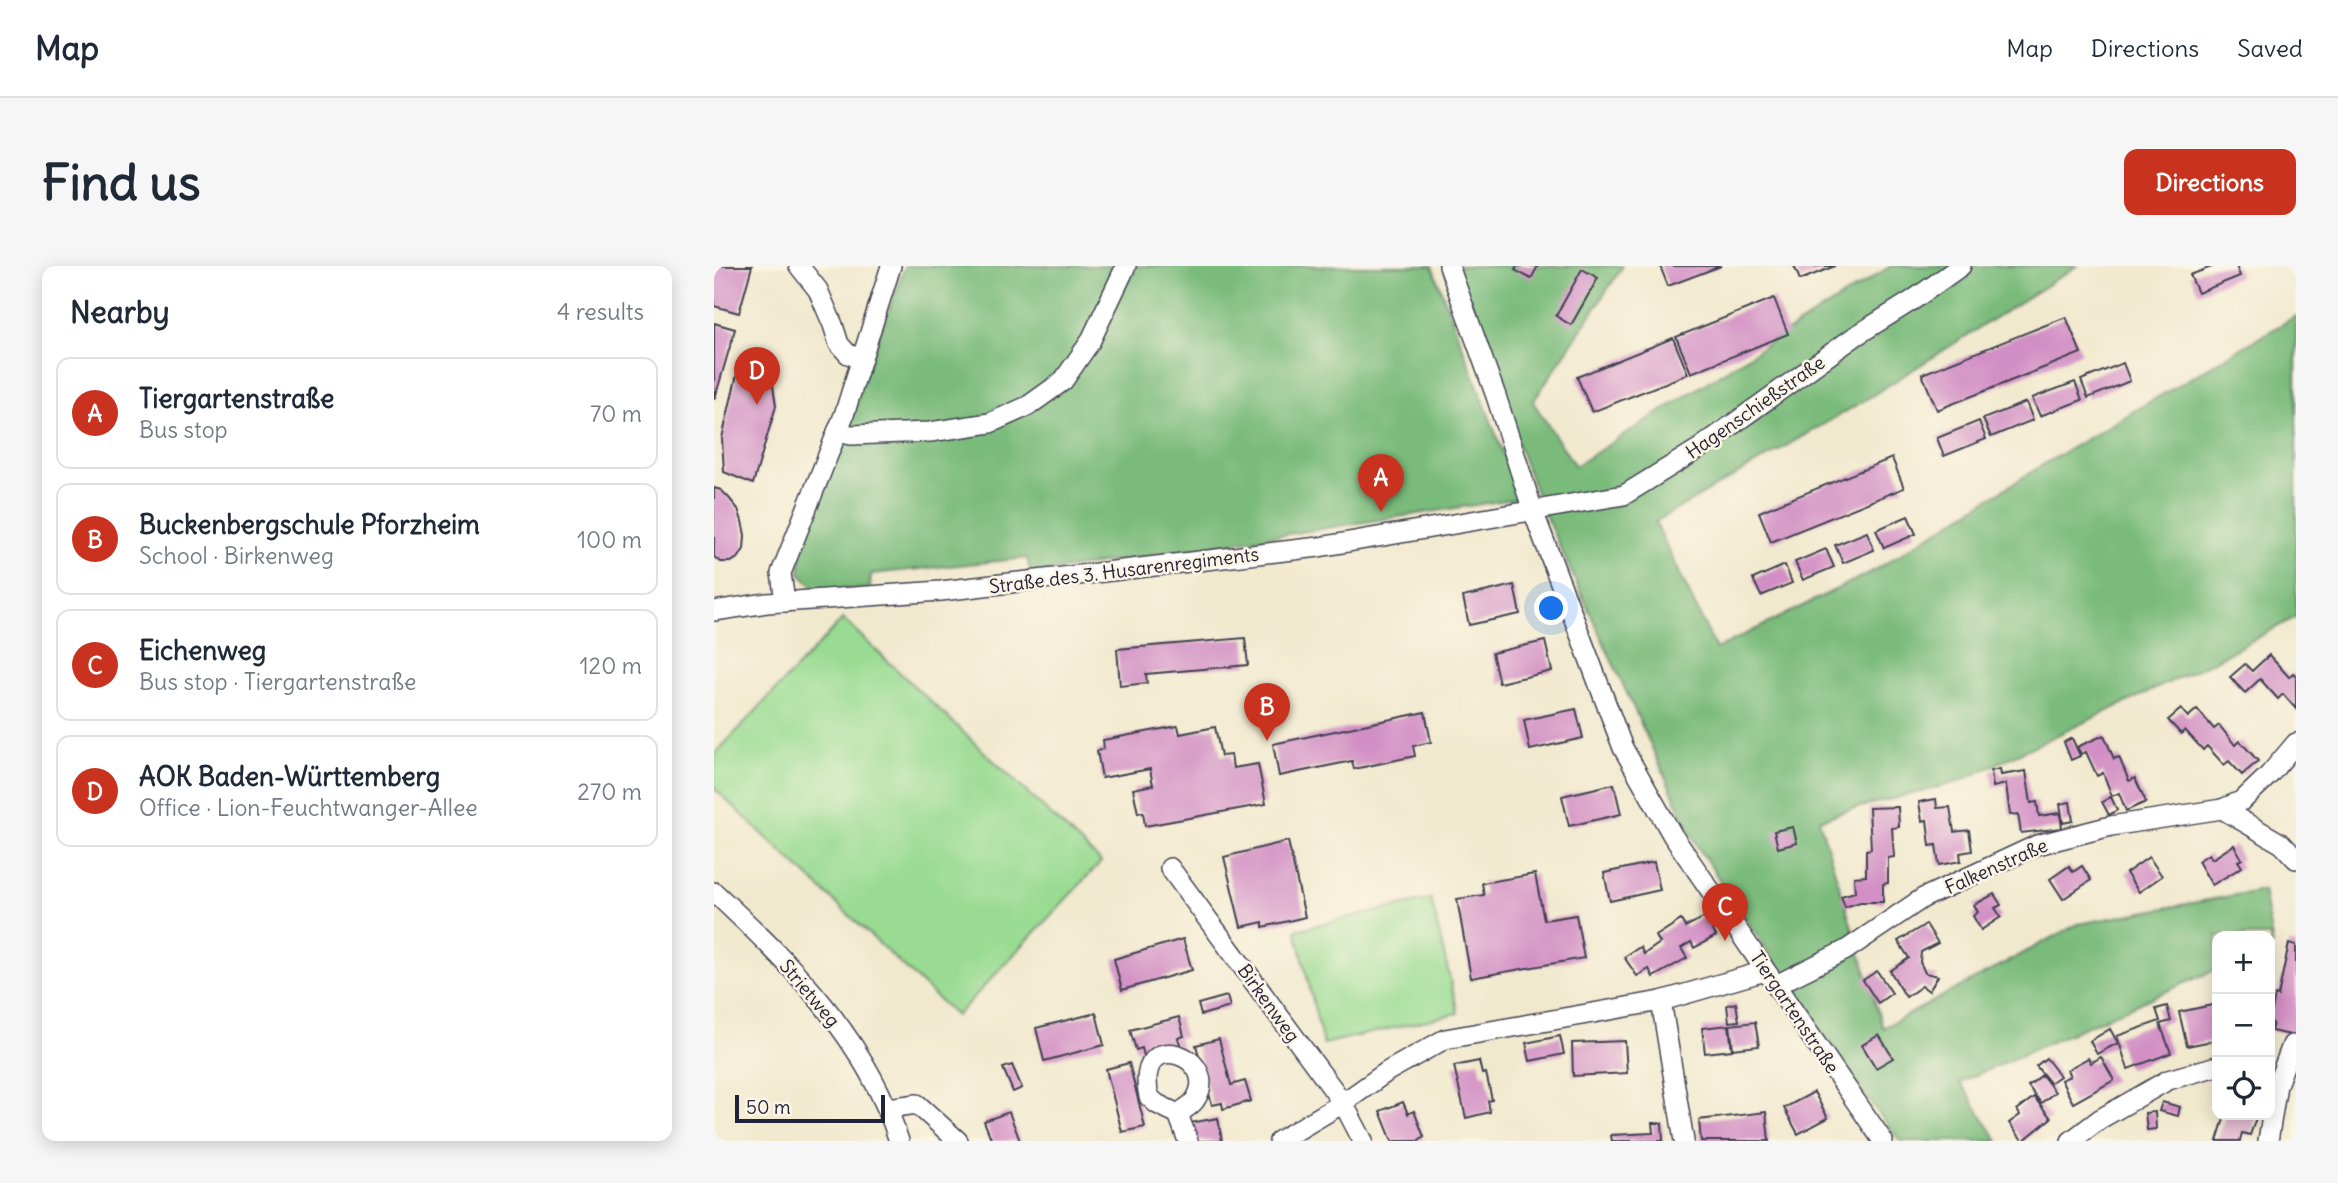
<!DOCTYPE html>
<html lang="en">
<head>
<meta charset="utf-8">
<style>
  :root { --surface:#fff; --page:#f6f6f7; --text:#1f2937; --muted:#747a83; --line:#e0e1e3; --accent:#c8321e }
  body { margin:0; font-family:Delius,sans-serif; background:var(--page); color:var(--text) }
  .controls { position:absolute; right:21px; bottom:21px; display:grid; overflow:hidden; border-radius:14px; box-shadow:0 4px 18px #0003 }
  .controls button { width:63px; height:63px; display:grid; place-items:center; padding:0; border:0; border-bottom:2px solid var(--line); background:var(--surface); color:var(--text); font:35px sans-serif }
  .scale { position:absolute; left:21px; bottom:18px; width:150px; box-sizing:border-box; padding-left:7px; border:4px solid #22223b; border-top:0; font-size:19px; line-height:24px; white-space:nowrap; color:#22223b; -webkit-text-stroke:5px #fcf5e5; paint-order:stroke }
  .you { position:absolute; left:838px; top:343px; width:24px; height:24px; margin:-18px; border:5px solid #fff; border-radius:50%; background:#1a73e8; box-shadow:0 0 0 10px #1a73e833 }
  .badge { display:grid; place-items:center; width:46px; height:46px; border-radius:50%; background:var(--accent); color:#fff; font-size:23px; font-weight:700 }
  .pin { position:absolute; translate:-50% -58px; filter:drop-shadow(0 2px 4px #0008) }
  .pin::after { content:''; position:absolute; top:37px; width:24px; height:21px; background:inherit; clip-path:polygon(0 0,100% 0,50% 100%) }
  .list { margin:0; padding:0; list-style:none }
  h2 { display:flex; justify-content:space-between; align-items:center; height:91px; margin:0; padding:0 28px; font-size:30px }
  h2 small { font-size:23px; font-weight:400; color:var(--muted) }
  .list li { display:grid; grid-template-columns:46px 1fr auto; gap:21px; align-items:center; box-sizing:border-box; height:112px; margin:0 14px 14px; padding:0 14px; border:2px solid var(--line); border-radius:14px }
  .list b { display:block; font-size:26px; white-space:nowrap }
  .list p { margin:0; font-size:23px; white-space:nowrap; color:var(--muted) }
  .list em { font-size:23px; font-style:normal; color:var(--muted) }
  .icon { flex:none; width:38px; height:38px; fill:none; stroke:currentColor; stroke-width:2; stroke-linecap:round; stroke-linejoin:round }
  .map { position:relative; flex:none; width:1582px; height:875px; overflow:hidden; border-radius:14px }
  header { display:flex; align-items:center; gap:42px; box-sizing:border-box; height:98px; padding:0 35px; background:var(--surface); border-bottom:2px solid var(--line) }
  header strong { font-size:33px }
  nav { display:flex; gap:38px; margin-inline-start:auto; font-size:24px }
  .intro { display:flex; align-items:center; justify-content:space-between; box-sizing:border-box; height:168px; padding:0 42px }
  h1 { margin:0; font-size:49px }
  .button { padding:18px 32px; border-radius:14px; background:var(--accent); color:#fff; font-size:24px; font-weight:700 }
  main { display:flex; gap:42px; padding:0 42px }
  aside { flex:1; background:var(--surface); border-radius:14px; box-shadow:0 4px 18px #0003 }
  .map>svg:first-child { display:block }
  .green { fill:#99db92; stroke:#5e7e66; stroke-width:2 }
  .forest { fill:#7abb7c; stroke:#4e6e5c; stroke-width:2 }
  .building { fill:#d28fc5 }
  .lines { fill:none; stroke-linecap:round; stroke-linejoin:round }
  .street-casing { stroke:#414051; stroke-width:22 }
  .street { stroke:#fff; stroke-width:19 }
  .labels { text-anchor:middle; stroke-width:5; stroke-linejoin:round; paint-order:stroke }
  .street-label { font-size:19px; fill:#22223b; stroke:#fcf5e5 }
</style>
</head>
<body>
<header>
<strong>Map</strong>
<nav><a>Map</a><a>Directions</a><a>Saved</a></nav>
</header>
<div class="intro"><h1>Find us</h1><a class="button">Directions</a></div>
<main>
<aside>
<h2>Nearby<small>4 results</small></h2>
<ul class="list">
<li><span class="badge">A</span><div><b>Tiergartenstraße</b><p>Bus stop</p></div><em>70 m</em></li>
<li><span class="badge">B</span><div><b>Buckenbergschule Pforzheim</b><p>School · Birkenweg</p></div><em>100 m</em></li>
<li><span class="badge">C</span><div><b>Eichenweg</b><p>Bus stop · Tiergartenstraße</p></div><em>120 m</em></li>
<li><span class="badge">D</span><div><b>AOK Baden-Württemberg</b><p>Office · Lion-Feuchtwanger-Allee</p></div><em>270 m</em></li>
</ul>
</aside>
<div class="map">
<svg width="1582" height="875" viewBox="0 0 1582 875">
  <rect width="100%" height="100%" fill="#fcf5e5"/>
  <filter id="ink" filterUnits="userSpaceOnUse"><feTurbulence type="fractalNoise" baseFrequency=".0143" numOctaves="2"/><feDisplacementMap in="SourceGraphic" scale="14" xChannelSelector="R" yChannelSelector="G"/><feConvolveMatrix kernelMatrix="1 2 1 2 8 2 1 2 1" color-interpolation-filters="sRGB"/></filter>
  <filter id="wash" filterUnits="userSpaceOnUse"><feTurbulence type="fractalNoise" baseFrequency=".00686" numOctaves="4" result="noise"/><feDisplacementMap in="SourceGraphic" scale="28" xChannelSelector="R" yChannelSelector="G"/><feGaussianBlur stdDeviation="1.57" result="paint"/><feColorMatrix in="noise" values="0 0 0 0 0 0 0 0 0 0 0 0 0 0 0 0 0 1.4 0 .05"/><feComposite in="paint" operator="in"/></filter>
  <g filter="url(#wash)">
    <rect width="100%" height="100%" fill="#f1e9ce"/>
    <!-- green -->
    <g class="green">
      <polygon points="129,353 387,596 242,750 0,522 0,489"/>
      <polygon points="717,633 744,747 609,778 582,664"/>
    </g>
    <!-- forest -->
    <g class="forest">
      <polygon points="191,0 718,0 806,232 317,308 313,292 157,308 156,322 104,325 86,308 87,282"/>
      <polygon points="737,0 909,0 819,136 861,200 1177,0 1363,0 1148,136 941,256 1002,383 1161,304 1335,195 1582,50 1582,351 1498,396 1244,516 1138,543 1105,554 1169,762 1364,658 1549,624 1559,679 1556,680 1556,670 1503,670 1503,703 1246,816 1284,875 1186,875 1147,824 983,580 827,240"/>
    </g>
    <g id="blocks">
      <!-- building -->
      <g class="building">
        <polygon points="0,0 38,0 25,47 0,40"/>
        <polygon points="803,0 824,0 817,13 801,4"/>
        <polygon points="946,0 1007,0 954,20"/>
        <polygon points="1080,0 1121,0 1086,14"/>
        <polygon points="1500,0 1522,0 1526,10 1484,27 1476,9"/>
        <polygon points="868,3 884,12 857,59 842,50"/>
        <polygon points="1060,32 1074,68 977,107 962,71"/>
        <polygon points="1352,51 1367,87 1223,144 1208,108"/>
        <polygon points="0,57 21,63 1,132 0,132"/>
        <polygon points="959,72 974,108 878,146 863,111"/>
        <polygon points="1409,97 1416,115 1374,132 1367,114"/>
        <polygon points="56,100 62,140 39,218 10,206 8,172 24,104"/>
        <polygon points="1361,116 1368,134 1326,150 1318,132"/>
        <polygon points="1312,136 1319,154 1277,171 1269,153"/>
        <polygon points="1265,155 1272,173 1230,190 1223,172"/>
        <polygon points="1178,192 1190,222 1057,276 1045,246"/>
        <polygon points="0,222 7,224 15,232 24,243 28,255 31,269 30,283 25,291 17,296 7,296 0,291"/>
        <polygon points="1194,250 1202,268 1170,282 1162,264"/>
        <polygon points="1153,266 1160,284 1129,297 1121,279"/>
        <polygon points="1112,283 1120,301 1089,314 1081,296"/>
        <polygon points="1071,299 1078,317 1047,330 1039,313"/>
        <polygon points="800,319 806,348 755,359 749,331"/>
        <polygon points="531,372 534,399 432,408 433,417 406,420 403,383"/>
        <polygon points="831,375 838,405 785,417 778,387"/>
        <polygon points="1555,389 1575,411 1579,407 1582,410 1582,443 1569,428 1564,433 1546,413 1531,427 1516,411 1531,398 1538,405"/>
        <polygon points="862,443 869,472 816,484 810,454"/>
        <polygon points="1467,443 1474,451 1483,443 1500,463 1505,459 1521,479 1526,475 1544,495 1528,509 1515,495 1510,499 1493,480 1489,484 1471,464 1467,468 1454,454"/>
        <polygon points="711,446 717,476 699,480 701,490 640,503 638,495 565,510 559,478"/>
        <polygon points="464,460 466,468 501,461 507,490 517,489 519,502 544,498 552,538 431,560 429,546 424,547 419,523 439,519 436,503 388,512 383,485 390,483 389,474"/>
        <polygon points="1390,469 1400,493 1405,491 1415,515 1421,512 1432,536 1412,545 1405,527 1398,530 1389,507 1383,510 1372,486 1367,488 1363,481"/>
        <polygon points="1358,472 1366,490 1357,494 1350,476"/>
        <polygon points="1286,503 1287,509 1312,505 1317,537 1323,536 1325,550 1346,547 1348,562 1307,567 1304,548 1296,549 1292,518 1279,521 1277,505"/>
        <polygon points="900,518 907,548 855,560 848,530"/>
        <polygon points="1397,531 1403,544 1395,549 1388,536"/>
        <polygon points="1222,533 1223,542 1236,541 1240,566 1255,564 1258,585 1246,587 1247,595 1225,599 1222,579 1216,580 1213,554 1208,555 1205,536"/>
        <polygon points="1356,536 1359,555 1349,557 1346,538"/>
        <polygon points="1184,541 1185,561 1178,562 1180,591 1174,592 1174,617 1169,618 1169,636 1146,636 1131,641 1127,630 1141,626 1140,611 1152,610 1152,584 1157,583 1155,542"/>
        <polygon points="1079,561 1083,577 1064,582 1060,565"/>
        <polygon points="574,575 591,651 549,661 549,656 527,661 510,591"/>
        <polygon points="1520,579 1528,593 1524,595 1528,601 1498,619 1484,595 1495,588 1498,593"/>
        <polygon points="1435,591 1448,610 1425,626 1412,607"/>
        <polygon points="940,596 946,624 896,635 890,607"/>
        <polygon points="1355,600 1359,606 1368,600 1377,614 1349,633 1336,613"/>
        <polygon points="821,608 830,654 862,649 870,692 757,712 743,633 770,629 768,617"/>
        <polygon points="1280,628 1287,639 1281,642 1287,651 1267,664 1259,650 1264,646 1260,639"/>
        <polygon points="991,651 1002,670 980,682 977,676 967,682 973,692 939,711 935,703 923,710 910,691 926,681 930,688 946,677 942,670 967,654 971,661"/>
        <polygon points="1212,658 1224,677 1207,686 1206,696 1211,707 1224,710 1215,725 1208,720 1192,731 1176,705 1195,692 1184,675"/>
        <polygon points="469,673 478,704 408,724 400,693"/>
        <polygon points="1575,677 1582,679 1582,770 1557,765 1559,757 1556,756 1556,745 1558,745 1561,729 1564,730"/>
        <polygon points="1163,705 1178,727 1164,737 1149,714"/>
        <polygon points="513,730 516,741 487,749 484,738"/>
        <polygon points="1022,737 1025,755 1015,756 1013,739"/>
        <polygon points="1503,738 1503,774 1473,780 1465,746"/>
        <polygon points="1453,740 1457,755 1446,758 1457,787 1414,803 1403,770 1446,755 1442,743"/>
        <polygon points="382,747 390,779 330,795 322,762"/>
        <polygon points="465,751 470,770 464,772 468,783 431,794 428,782 422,784 416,764"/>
        <polygon points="1041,756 1045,780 1019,783 1016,759"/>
        <polygon points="1015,759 1018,784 991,787 988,762"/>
        <polygon points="1396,763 1404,777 1383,788 1376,775"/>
        <polygon points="1165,769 1179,792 1162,802 1148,779"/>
        <polygon points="846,770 850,788 816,795 812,777"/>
        <polygon points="505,773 517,819 531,815 537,835 509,843 508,837 498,839 482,779"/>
        <polygon points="911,775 913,807 859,810 858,777"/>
        <polygon points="1387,791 1400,814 1359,837 1347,814 1356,810 1353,804 1363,798 1374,792 1377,797"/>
        <polygon points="1332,792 1346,810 1336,817 1322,800"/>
        <polygon points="765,795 768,808 772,807 778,834 774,835 776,846 752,852 740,800"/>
        <polygon points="415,797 431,861 408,866 392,803"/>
        <polygon points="298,799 308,822 299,826 289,802"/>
        <polygon points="1328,809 1341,826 1327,837 1314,820"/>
        <polygon points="1100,826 1114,852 1084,868 1070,842"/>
        <polygon points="1320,831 1337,852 1309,875 1295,857 1306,849 1303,844"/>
        <polygon points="689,836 694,848 700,845 710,871 705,875 678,875 666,845"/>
        <polygon points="1448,836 1466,841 1464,850 1445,845"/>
        <polygon points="295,846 306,875 278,875 270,855"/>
        <polygon points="1052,846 1055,875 987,875 985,854"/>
        <polygon points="1441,846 1442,863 1433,864 1431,847"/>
        <polygon points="1511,849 1543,849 1536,869 1528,867 1526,875 1503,875"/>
        <polygon points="504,852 508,875 480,875 476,857"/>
        <polygon points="938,857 948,857 949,875 898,875 897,869 939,867"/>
      </g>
    </g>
  </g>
  <g filter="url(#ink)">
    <use href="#blocks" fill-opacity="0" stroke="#414051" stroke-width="2"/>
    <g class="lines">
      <defs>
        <g id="street">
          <polyline points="85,0 104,24 119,59 125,78 134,88 148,93"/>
          <polyline points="735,0 782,130 819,245 909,482 959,570 1169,875"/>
          <polyline points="123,166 137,169 216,166 276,157 314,140 349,115 376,76 412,0"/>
          <polyline points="71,336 67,307 130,149 177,0"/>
          <polyline points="0,345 53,337 227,325 605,281 910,229 986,182 1140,71 1199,34 1247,0"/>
          <polyline points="1508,543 1568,578 1582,593"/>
          <polyline points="456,602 629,837 649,875"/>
          <path d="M0 626C77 698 153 773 185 875"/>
          <polyline points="1062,719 1132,684 1209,632 1323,579 1397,560 1508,543 1529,534 1555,509 1582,477"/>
          <polyline points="947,735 970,875"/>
          <polyline points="174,842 203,838 244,875"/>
          <path d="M464 848C469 844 478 839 481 834 510 791 419 757 435 831L443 838 464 848 474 875"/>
          <polyline points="565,875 629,837 674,805 731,773 947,735 1051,705"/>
          <polyline points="1357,875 1386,853 1454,814 1503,800"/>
          <polyline points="1554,875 1563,819 1578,779"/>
        </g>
      </defs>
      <!-- street casing -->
      <use href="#street" class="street-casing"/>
      <!-- street -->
      <use href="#street" class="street"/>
    </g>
  </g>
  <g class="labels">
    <!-- street labels -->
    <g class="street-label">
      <text transform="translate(1041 141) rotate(-35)" y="7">Hagenschießstraße</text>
      <text transform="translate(410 304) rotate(-7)" y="7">Straße des 3. Husarenregiments</text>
      <text transform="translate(1282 600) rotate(-24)" y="7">Falkenstraße</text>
      <text transform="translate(96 727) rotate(50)" y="7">Strietweg</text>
      <text transform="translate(555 737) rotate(54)" y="7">Birkenweg</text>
      <text transform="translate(1081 746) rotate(56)" y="7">Tiergartenstraße</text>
    </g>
  </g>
</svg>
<div class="controls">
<button>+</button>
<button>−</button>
<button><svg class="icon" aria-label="locate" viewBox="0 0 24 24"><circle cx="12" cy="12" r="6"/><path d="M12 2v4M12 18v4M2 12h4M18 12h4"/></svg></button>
</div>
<div class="scale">50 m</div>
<div class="you"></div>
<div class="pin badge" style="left:667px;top:246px">A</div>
<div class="pin badge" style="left:553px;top:475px">B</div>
<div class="pin badge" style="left:1011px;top:675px">C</div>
<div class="pin badge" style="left:43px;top:139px">D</div>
</div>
</main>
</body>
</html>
